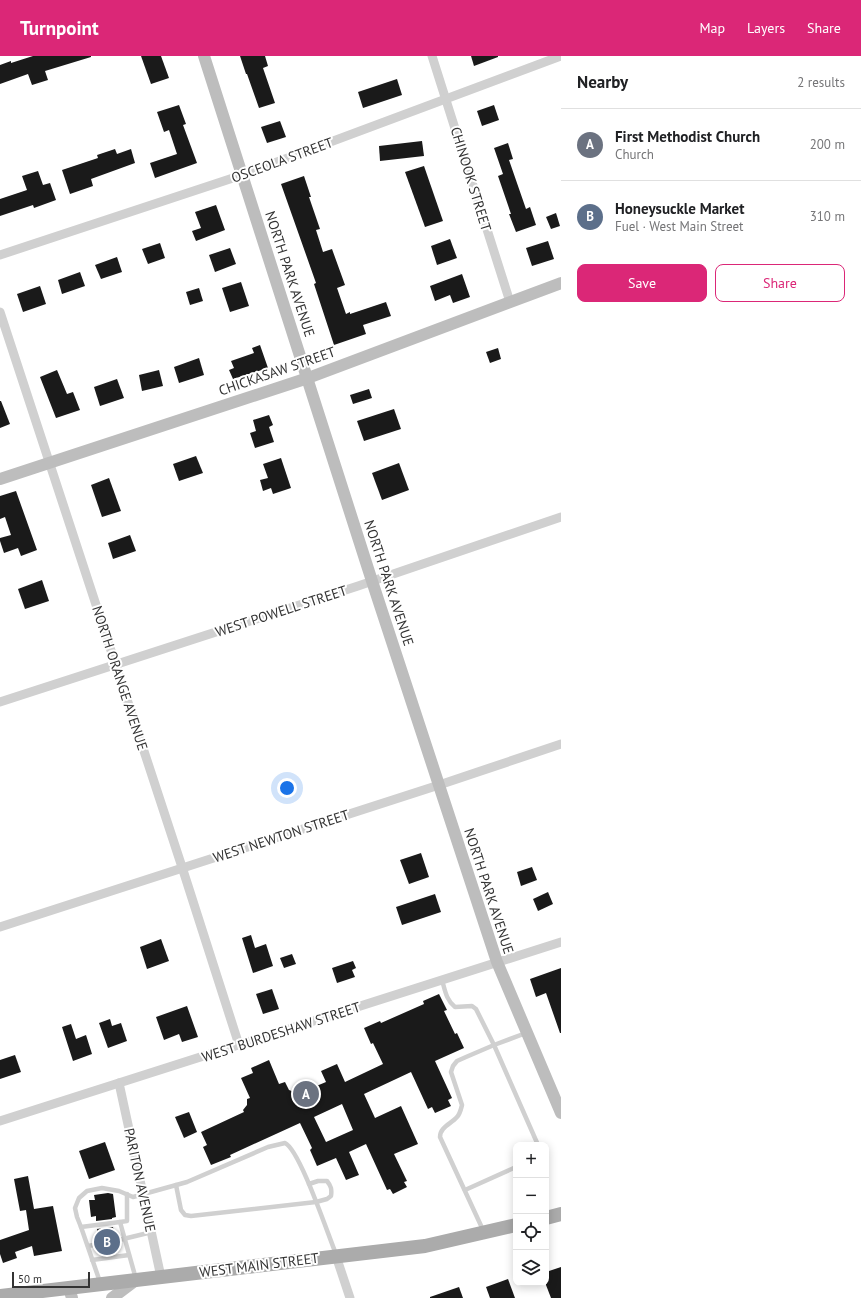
<!DOCTYPE html>
<html lang="en">
<head>
<meta charset="utf-8">
<style>
  :root { --surface:#fff; --page:#f6f6f6; --text:#202124; --muted:#757577; --line:#e0e0e0; --accent:#db2777 }
  body { margin:0; font-family:"PT Sans",sans-serif; background:var(--page); color:var(--text) }
  .controls { position:absolute; right:12px; bottom:12px; display:grid; overflow:hidden; border-radius:8px; box-shadow:0 2px 10px #0003 }
  .controls button { width:36px; height:36px; display:grid; place-items:center; padding:0; border:0; border-bottom:1px solid var(--line); background:var(--surface); color:var(--text); font:20px sans-serif }
  .scale { position:absolute; left:12px; bottom:10px; width:78px; box-sizing:border-box; padding-left:4px; border:2px solid #333; border-top:0; font-size:11px; line-height:14px; white-space:nowrap; color:#333; -webkit-text-stroke:3px #fff; paint-order:stroke }
  .you { position:absolute; left:287px; top:732px; width:14px; height:14px; margin:-10px; border:3px solid #fff; border-radius:50%; background:#1a73e8; box-shadow:0 0 0 6px #1a73e833 }
  .badge { display:grid; place-items:center; width:26px; height:26px; border-radius:50%; background:var(--accent); color:#fff; font-size:13px; font-weight:700 }
  .pin { position:absolute; translate:-50% -50%; border:2px solid #fff; box-shadow:0 1px 4px #0006 }
  .list { margin:0; padding:0; list-style:none }
  h2 { display:flex; justify-content:space-between; align-items:center; height:52px; margin:0; padding:0 16px; font-size:17px }
  h2 small { font-size:13px; font-weight:400; color:var(--muted) }
  .list li { display:grid; grid-template-columns:26px 1fr auto; gap:12px; align-items:center; box-sizing:border-box; height:72px; padding:0 16px; border-top:1px solid var(--line) }
  .list b { display:block; font-size:15px; white-space:nowrap }
  .list p { margin:0; font-size:13px; white-space:nowrap; color:var(--muted) }
  .list em { font-size:13px; font-style:normal; color:var(--muted) }
  .actions { display:flex; gap:8px; padding:12px 16px }
  .actions a { flex:1; padding:9px 0; border:1px solid var(--accent); border-radius:8px; text-align:center; font-size:14px; color:var(--accent) }
  .actions .main { background:var(--accent); color:#fff }
  .icon { flex:none; width:22px; height:22px; fill:none; stroke:currentColor; stroke-width:2; stroke-linecap:round; stroke-linejoin:round }
  .map { position:relative; flex:none; width:561px; height:1242px; overflow:hidden }
  header { display:flex; align-items:center; gap:24px; box-sizing:border-box; height:56px; padding:0 20px; background:var(--accent); color:#fff }
  header strong { font-size:19px }
  nav { display:flex; gap:22px; margin-inline-start:auto; font-size:14px }
  main { display:flex }
  aside { flex:1; background:var(--surface) }
  .map>svg:first-child { display:block }
  .building { fill:#1a1a1a; fill-rule:evenodd }
  .lines { fill:none; stroke-linecap:round; stroke-linejoin:round }
  .lane { stroke:#d0d0d0; stroke-width:4.5 }
  .street { stroke:#d0d0d0; stroke-width:9 }
  .secondary { stroke:#bdbdbd; stroke-width:12 }
  .primary { stroke:#ababab; stroke-width:14 }
  .labels { text-anchor:middle; stroke-width:4; stroke-linejoin:round; paint-order:stroke }
  .street-label { font-size:14px; fill:#333; stroke:#fff }
</style>
</head>
<body>
<header>
<strong>Turnpoint</strong>
<nav><a>Map</a><a>Layers</a><a>Share</a></nav>
</header>
<main>
<div class="map">
<svg width="561" height="1242" viewBox="0 0 561 1242">
  <rect width="100%" height="100%" fill="#fff"/>
  <!-- building -->
  <g class="building">
    <polygon points="33,0 91,0 91,1 45,15 48,24 32,29 28,18 0,28 0,9 11,5 11,7"/>
    <polygon points="141,0 161,0 169,22 151,28"/>
    <polygon points="240,0 265,0 268,10 263,12 275,47 259,52 247,18 246,18"/>
    <polygon points="471,0 498,0 498,1 474,10"/>
    <polygon points="397,23 402,39 363,52 358,36"/>
    <polygon points="179,49 186,68 183,69 197,107 155,122 150,107 177,98 169,74 164,76 157,56"/>
    <polygon points="494,49 499,64 482,70 477,55"/>
    <polygon points="280,65 286,81 267,87 261,71"/>
    <polygon points="422,85 424,100 380,105 379,90"/>
    <polygon points="508,87 513,103 509,104 526,153 530,151 536,169 516,176 509,158 511,158 498,120 503,118 494,92"/>
    <polygon points="115,93 117,98 131,93 135,107 91,123 93,130 70,138 62,114 98,102 97,99"/>
    <polygon points="424,110 443,165 425,171 405,116"/>
    <polygon points="38,115 43,129 50,127 56,144 34,152 33,149 0,160 0,143 27,134 22,120"/>
    <polygon points="304,120 311,141 309,141 320,173 316,174 323,196 332,193 345,229 337,232 346,258 350,256 350,258 386,246 391,260 363,269 366,278 334,289 314,228 316,227 281,128"/>
    <polygon points="216,149 225,174 196,185 192,175 201,172 195,156"/>
    <polygon points="556,157 560,170 551,173 546,161"/>
    <polygon points="450,183 457,202 437,209 431,190"/>
    <polygon points="548,185 554,203 532,210 526,192"/>
    <polygon points="160,187 165,202 148,208 142,193"/>
    <polygon points="230,192 236,208 215,216 209,199"/>
    <polygon points="117,201 122,216 101,223 95,209"/>
    <polygon points="80,216 85,230 62,238 58,224"/>
    <polygon points="462,218 470,241 453,247 450,239 435,245 430,230"/>
    <polygon points="241,226 249,250 230,256 222,232"/>
    <polygon points="40,230 46,248 23,256 17,238"/>
    <polygon points="199,232 203,245 190,249 186,236"/>
    <polygon points="260,289 268,312 233,323 229,314 234,312 231,305 254,297 252,292"/>
    <polygon points="498,292 501,303 490,307 486,296"/>
    <polygon points="199,302 204,319 179,327 174,311"/>
    <polygon points="57,314 67,338 73,336 80,354 56,362 40,321"/>
    <polygon points="159,314 163,330 142,335 139,319"/>
    <polygon points="117,323 124,342 100,350 94,331"/>
    <polygon points="369,333 372,342 353,348 350,339"/>
    <polygon points="0,345 1,345 10,368 0,372"/>
    <polygon points="394,353 401,373 364,385 357,365"/>
    <polygon points="269,359 273,369 269,371 274,386 255,392 250,377 256,375 253,364"/>
    <polygon points="196,400 203,417 179,425 173,408"/>
    <polygon points="281,402 291,432 273,438 271,432 263,435 260,424 268,422 263,408"/>
    <polygon points="399,407 409,434 382,444 372,417"/>
    <polygon points="109,422 121,455 102,461 91,429"/>
    <polygon points="16,435 37,494 21,500 18,492 4,497 0,485 0,482 11,479 5,461 0,463 0,440"/>
    <polygon points="130,479 136,495 113,503 108,487"/>
    <polygon points="42,524 49,545 25,553 18,533"/>
    <polygon points="421,797 429,821 409,828 400,804"/>
    <polygon points="532,811 537,824 521,830 517,816"/>
    <polygon points="548,836 553,848 538,855 533,843"/>
    <polygon points="435,838 441,856 402,869 396,851"/>
    <polygon points="251,879 255,892 266,888 273,910 253,917 242,882"/>
    <polygon points="161,883 169,905 147,913 140,891"/>
    <polygon points="292,898 296,908 284,912 280,902"/>
    <polygon points="353,905 356,912 352,914 355,921 337,927 332,912"/>
    <polygon points="561,912 561,977 560,977 546,937 536,941 530,923"/>
    <polygon points="272,933 279,953 263,958 256,938"/>
    <path d="M439 938 447 954 444 955 455 978 457 977 464 992 435 1005 452 1042 448 1044 451 1050 435 1057 432 1051 428 1053 411 1016 364 1038 375 1062 401 1050 418 1088 394 1098 407 1125 404 1126 407 1131 393 1138 390 1133 387 1134 366 1088 349 1096 359 1119 346 1124 336 1102 317 1110 310 1094 312 1092 300 1067 230 1099 231 1101 211 1109 203 1091 207 1089 201 1076 244 1056 243 1054 247 1049V1043L250 1042 241 1022 253 1017 251 1012 269 1004 279 1028 285 1026 289 1034 297 1037 302 1036 326 1026 321 1015 337 1008 345 1026 383 1008 373 987 371 988 364 972 380 965 381 967 424 948 423 945ZM342 1048 353 1074 326 1086 314 1061Z"/>
    <polygon points="187,950 198,981 182,986 179,978 164,984 156,961"/>
    <polygon points="110,963 112,970 121,967 127,985 108,992 99,967"/>
    <polygon points="71,968 76,983 86,979 92,998 73,1005 62,971"/>
    <polygon points="15,999 21,1016 0,1023 0,1004"/>
    <polygon points="189,1056 197,1076 184,1082 175,1061"/>
    <polygon points="105,1086 115,1114 89,1123 79,1095"/>
    <polygon points="28,1120 34,1153 53,1150 62,1195 34,1200 32,1190 15,1196 17,1202 3,1207 0,1198 0,1184 29,1174 26,1154 20,1155 14,1123"/>
    <polygon points="108,1137 113,1138 116,1161 112,1162 112,1163 96,1165 96,1160 91,1161 89,1144 95,1144 94,1139"/>
    <polygon points="113,1171 115,1181 112,1183 111,1186 113,1188 116,1189 117,1197 101,1199 100,1192 102,1191 103,1188 102,1185 99,1184 97,1173"/>
    <polygon points="561,1211 561,1242 551,1242 546,1229 546,1216"/>
    <polygon points="508,1223 515,1242 490,1242 486,1231"/>
    <polygon points="459,1231 463,1242 430,1242 430,1241"/>
  </g>
  <g class="lines">
    <!-- lane -->
    <g class="lane">
      <path d="M442 924C445 934 446 944 455 951L472 950 476 953 494 989 538 1089"/>
      <path d="M176 1129 181 1154 185 1159 191 1160 316 1146 327 1143 331 1140C332 1133 331 1130 327 1125H318L309 1128"/>
      <polyline points="465,1134 516,1111"/>
      <polyline points="120,1166 127,1165 127,1138"/>
      <path d="M81 1171 77 1161 75 1152 79 1142 87 1135 102 1132 119 1135 133 1141 187 1126 268 1091 285 1087C300 1094 328 1179 336 1198"/>
      <path d="M483 1174 440 1081C440 1071 451 1068 457 1061 460 1058 461 1053 462 1049L451 1016 453 1010 457 1005 466 1001 494 989 526 977"/>
      <polyline points="115,1185 152,1176"/>
      <polyline points="88,1190 99,1188"/>
      <polyline points="92,1204 129,1199"/>
      <polyline points="100,1226 81,1171 120,1166 136,1223"/>
    </g>
    <!-- street -->
    <g class="street">
      <polyline points="432,0 510,246"/>
      <polyline points="0,199 242,119 561,0"/>
      <polyline points="0,256 182,811 239,989"/>
      <polyline points="0,646 358,530 561,461"/>
      <polyline points="0,871 439,729 561,688"/>
      <polyline points="119,1027 161,1221"/>
      <polyline points="0,1065 561,886"/>
      <polyline points="336,1200 350,1242"/>
    </g>
    <!-- secondary -->
    <g class="secondary">
      <polyline points="204,0 372,525 497,906 561,1057"/>
      <polyline points="0,423 308,322 561,227"/>
      <polyline points="69,1232 72,1242"/>
      <polyline points="112,1242 136,1224"/>
    </g>
    <!-- primary -->
    <g class="primary">
      <polyline points="546,1162 561,1158"/>
      <polyline points="0,1240 425,1190 516,1169"/>
    </g>
  </g>
  <g class="labels">
    <!-- street labels -->
    <g class="street-label">
      <text transform="translate(282 104) rotate(-20)" y="5">OSCEOLA STREET</text>
      <text transform="translate(471 123) rotate(73)" y="5">CHINOOK STREET</text>
      <text transform="translate(290 218) rotate(72)" y="5">NORTH PARK AVENUE</text>
      <text transform="translate(277 315) rotate(-19)" y="5">CHICKASAW STREET</text>
      <text transform="translate(389 527) rotate(72)" y="5">NORTH PARK AVENUE</text>
      <text transform="translate(281 555) rotate(-18)" y="5">WEST POWELL STREET</text>
      <text transform="translate(120 622) rotate(72)" y="5">NORTH ORANGE AVENUE</text>
      <text transform="translate(281 780) rotate(-18)" y="5">WEST NEWTON STREET</text>
      <text transform="translate(489 835) rotate(72)" y="5">NORTH PARK AVENUE</text>
      <text transform="translate(281 976) rotate(-18)" y="5">WEST BURDESHAW STREET</text>
      <text transform="translate(140 1124) rotate(78)" y="5">PARITON AVENUE</text>
      <text transform="translate(259 1209) rotate(-7)" y="5">WEST MAIN STREET</text>
    </g>
  </g>
</svg>
<div class="controls">
<button>+</button>
<button>−</button>
<button><svg class="icon" aria-label="locate" viewBox="0 0 24 24"><circle cx="12" cy="12" r="6"/><path d="M12 2v4M12 18v4M2 12h4M18 12h4"/></svg></button>
<button><svg class="icon" aria-label="layers" viewBox="0 0 24 24"><path d="M12 4l9 5-9 5-9-5zM3 14l9 5 9-5"/></svg></button>
</div>
<div class="scale">50 m</div>
<div class="you"></div>
<div class="pin badge" style="left:306px;top:1038px;background:#6b7280">A</div>
<div class="pin badge" style="left:107px;top:1186px;background:#5c6f8a">B</div>
</div>
<aside>
<h2>Nearby<small>2 results</small></h2>
<ul class="list">
<li><span class="badge" style="background:#6b7280">A</span><div><b>First Methodist Church</b><p>Church</p></div><em>200 m</em></li>
<li><span class="badge" style="background:#5c6f8a">B</span><div><b>Honeysuckle Market</b><p>Fuel · West Main Street</p></div><em>310 m</em></li>
</ul>
<div class="actions"><a class="main">Save</a><a>Share</a></div>
</aside>
</main>
</body>
</html>
